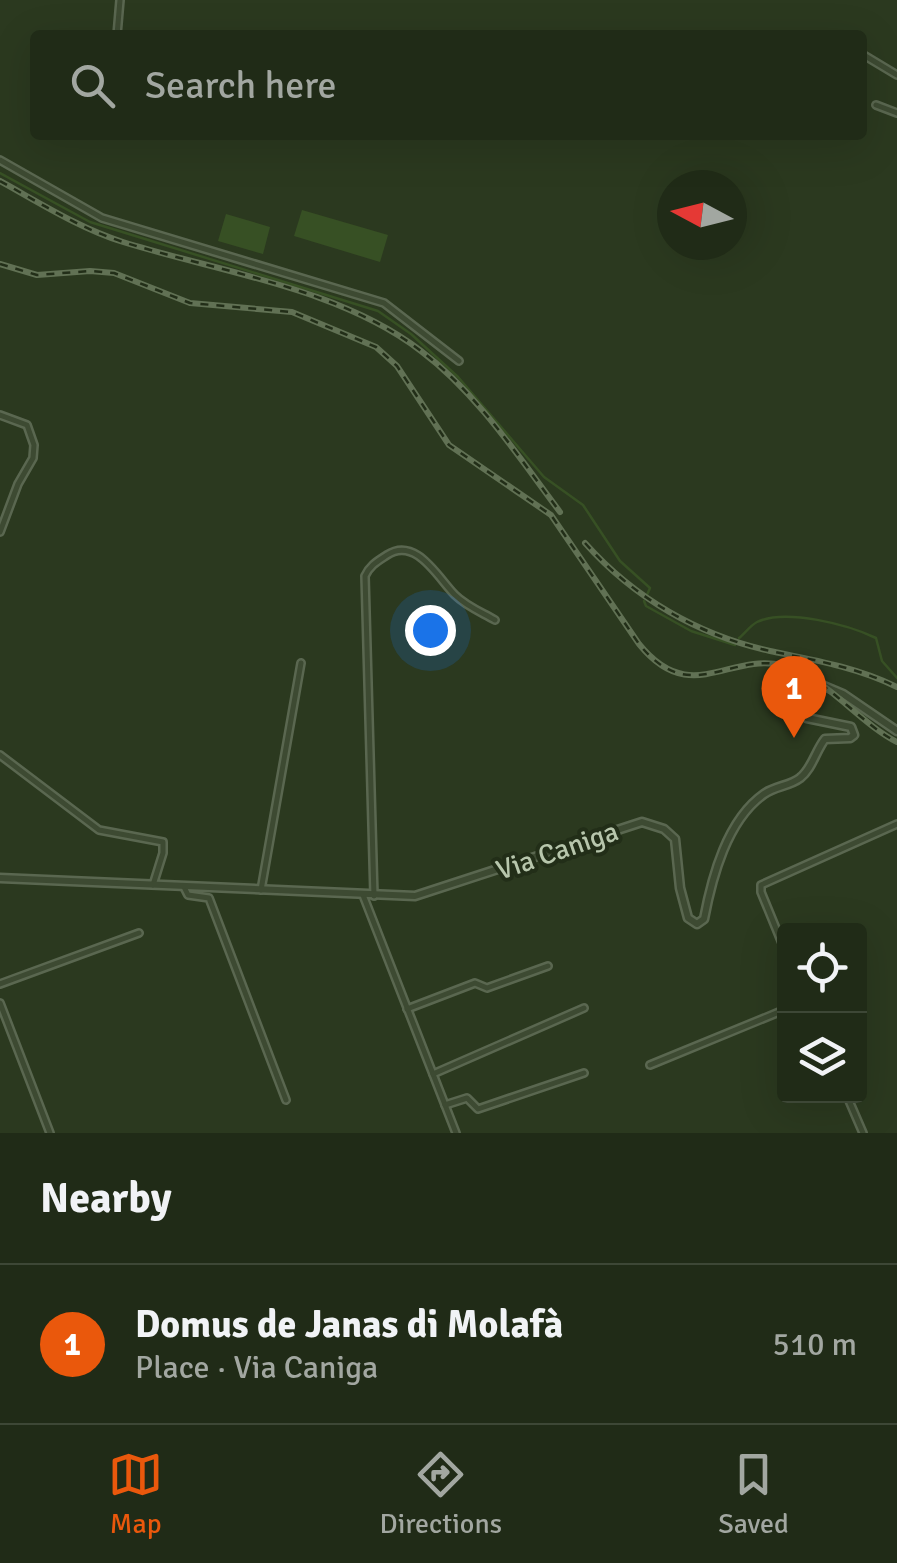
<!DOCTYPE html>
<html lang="en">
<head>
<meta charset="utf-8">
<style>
  :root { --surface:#202b17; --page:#2d3724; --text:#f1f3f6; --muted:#a2a7a1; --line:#3d4736; --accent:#ea580c }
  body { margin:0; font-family:Signika,sans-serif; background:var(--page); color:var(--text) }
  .controls { position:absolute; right:30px; bottom:30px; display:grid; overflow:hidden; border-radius:10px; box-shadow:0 10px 40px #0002 }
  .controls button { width:90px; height:90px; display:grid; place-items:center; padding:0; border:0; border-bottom:2px solid var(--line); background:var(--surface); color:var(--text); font:50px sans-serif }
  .compass { position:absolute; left:657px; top:170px; width:90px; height:90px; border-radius:50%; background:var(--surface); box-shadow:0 10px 40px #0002; rotate:277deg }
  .you { position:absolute; left:430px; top:630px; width:35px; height:35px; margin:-25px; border:8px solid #fff; border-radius:50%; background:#1a73e8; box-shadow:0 0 0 15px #1a73e833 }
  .badge { display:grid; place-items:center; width:65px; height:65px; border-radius:50%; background:var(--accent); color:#fff; font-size:32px; font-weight:700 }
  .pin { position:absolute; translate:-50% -82px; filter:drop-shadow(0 2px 5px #0008) }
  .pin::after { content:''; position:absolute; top:52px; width:35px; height:30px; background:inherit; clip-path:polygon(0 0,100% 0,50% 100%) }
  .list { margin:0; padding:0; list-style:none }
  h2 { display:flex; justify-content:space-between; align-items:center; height:130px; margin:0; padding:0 40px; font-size:42px }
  h2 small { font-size:32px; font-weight:400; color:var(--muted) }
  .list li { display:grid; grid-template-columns:65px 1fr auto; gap:30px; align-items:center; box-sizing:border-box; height:160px; padding:0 40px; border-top:2px solid var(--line) }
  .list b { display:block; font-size:38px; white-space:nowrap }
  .list p { margin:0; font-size:32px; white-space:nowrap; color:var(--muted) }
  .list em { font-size:32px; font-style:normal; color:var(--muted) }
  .icon { flex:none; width:55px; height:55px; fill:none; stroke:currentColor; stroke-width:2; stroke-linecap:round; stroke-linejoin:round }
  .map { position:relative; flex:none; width:897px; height:1133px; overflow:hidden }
  .search { position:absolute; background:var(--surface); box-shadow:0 10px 40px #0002; left:30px; right:30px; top:30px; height:110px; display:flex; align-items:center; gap:25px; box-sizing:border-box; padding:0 35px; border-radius:10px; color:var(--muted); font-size:38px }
  .sheet { height:290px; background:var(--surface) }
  nav { display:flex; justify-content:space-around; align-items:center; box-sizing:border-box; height:140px; border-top:2px solid var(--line); background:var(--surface); font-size:28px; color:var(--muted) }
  nav a { display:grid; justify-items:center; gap:5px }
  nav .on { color:var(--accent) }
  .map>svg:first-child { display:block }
  .water { fill:#375024 }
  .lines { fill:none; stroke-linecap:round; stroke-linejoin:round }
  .stream { stroke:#375024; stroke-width:2.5 }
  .minor-casing { stroke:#5a6750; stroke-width:10 }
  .tertiary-casing { stroke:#5a6750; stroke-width:11 }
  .minor { stroke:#3d4a32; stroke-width:5 }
  .tertiary { stroke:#3d4a32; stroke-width:6 }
  .rail-casing { stroke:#617154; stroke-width:6 }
  .rail { stroke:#222e18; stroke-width:2.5; stroke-dasharray:8; stroke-linecap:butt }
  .labels { text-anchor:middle; stroke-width:8; stroke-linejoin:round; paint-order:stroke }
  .street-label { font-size:28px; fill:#b7c6ac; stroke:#222e18 }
</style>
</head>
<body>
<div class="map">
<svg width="897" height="1133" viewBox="0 0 897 1133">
  <rect width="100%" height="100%" fill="#2b391f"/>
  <!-- water -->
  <g class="water">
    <polygon points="302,210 388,235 380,262 294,236"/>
    <polygon points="226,214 270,227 263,254 218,241"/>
  </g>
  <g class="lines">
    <!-- stream -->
    <g class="stream">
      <polyline points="0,173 90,222 378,311 411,334 458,377 544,477 583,505 620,561 650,588 647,595"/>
      <polyline points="644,601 646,606 691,631 735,645"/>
      <path d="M739 638C744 634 751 625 757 622 786 608 849 625 876 638L882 661 897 678"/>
    </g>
    <defs>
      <g id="minor">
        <polyline points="117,35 120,0"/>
        <polyline points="862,54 897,75"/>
        <polyline points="876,105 897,113"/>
        <polyline points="0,160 102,218 384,303 459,361"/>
        <polyline points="0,415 27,425 34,445 33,458 18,484 0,532"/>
        <polyline points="0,755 99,830 163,842 163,853 153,885"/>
        <polyline points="184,887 188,895 209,898 286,1100"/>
        <polyline points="261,890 301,663"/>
        <polyline points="363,895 456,1133"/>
        <path d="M374 896 365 576C370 565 378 561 387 555 416 536 438 578 455 595 466 606 481 612 495 620"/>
        <polyline points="784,948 761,892 761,885 897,824"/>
        <polyline points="0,984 139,933"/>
        <polyline points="0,1003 50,1133"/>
        <polyline points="407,1009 475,983 487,988 548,966"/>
        <polyline points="650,1065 784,1010"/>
        <polyline points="433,1074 584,1008"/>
        <polyline points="847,1096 863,1133"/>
        <polyline points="445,1105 467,1098 478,1109 584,1073"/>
      </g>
      <path id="tertiary" d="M0 878 415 896 642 822 664 829 675 839 680 888 688 918 697 924 704 919C712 877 727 820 764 794 775 786 790 786 800 778 812 769 816 750 825 739L850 738 854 735 851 727 807 718 805 706 813 693 824 686 843 694 897 731"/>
    </defs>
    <!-- minor casing -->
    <use href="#minor" class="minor-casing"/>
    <!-- tertiary casing -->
    <use href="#tertiary" class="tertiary-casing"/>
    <!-- minor -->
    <use href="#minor" class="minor"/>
    <!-- tertiary -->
    <use href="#tertiary" class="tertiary"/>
    <defs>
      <g id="rail">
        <path d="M0 181C40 203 79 228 123 242 220 272 339 288 421 351 477 393 518 456 560 512"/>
        <path d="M0 264 37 275 90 271 114 273 190 303 292 312 376 347 397 366 449 445 551 515 639 644C690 707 728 653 782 665 823 674 859 723 897 742"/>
        <path d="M585 543C634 598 698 635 770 651 814 660 856 667 897 687"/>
      </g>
    </defs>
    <!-- rail casing -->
    <use href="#rail" class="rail-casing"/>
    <!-- rail -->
    <use href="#rail" class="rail"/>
  </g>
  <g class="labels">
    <!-- street labels -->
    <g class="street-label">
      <text transform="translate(557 850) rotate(-19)" y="10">Via Caniga</text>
    </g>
  </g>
</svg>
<div class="controls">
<button><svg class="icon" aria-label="locate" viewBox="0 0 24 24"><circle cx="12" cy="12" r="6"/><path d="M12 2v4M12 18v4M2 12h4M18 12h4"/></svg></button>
<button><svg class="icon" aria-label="layers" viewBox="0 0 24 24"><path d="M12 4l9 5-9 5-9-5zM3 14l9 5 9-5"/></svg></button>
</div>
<svg class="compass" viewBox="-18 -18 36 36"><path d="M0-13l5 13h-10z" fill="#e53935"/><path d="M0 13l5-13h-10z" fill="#a2a7a1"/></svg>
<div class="you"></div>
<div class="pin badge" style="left:794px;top:738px">1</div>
<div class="search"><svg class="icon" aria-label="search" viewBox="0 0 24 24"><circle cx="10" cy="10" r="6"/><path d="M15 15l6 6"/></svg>Search here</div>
</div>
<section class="sheet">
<h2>Nearby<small></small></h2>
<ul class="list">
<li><span class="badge">1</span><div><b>Domus de Janas di Molafà</b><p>Place · Via Caniga</p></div><em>510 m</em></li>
</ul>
</section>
<nav>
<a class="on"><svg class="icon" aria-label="map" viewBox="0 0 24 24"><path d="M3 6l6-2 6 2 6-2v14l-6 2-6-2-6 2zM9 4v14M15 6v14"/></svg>Map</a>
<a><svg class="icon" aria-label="directions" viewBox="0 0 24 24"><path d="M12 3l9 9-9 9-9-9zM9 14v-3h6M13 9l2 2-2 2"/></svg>Directions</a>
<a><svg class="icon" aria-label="saved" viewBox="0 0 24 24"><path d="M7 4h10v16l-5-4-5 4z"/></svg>Saved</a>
</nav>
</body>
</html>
